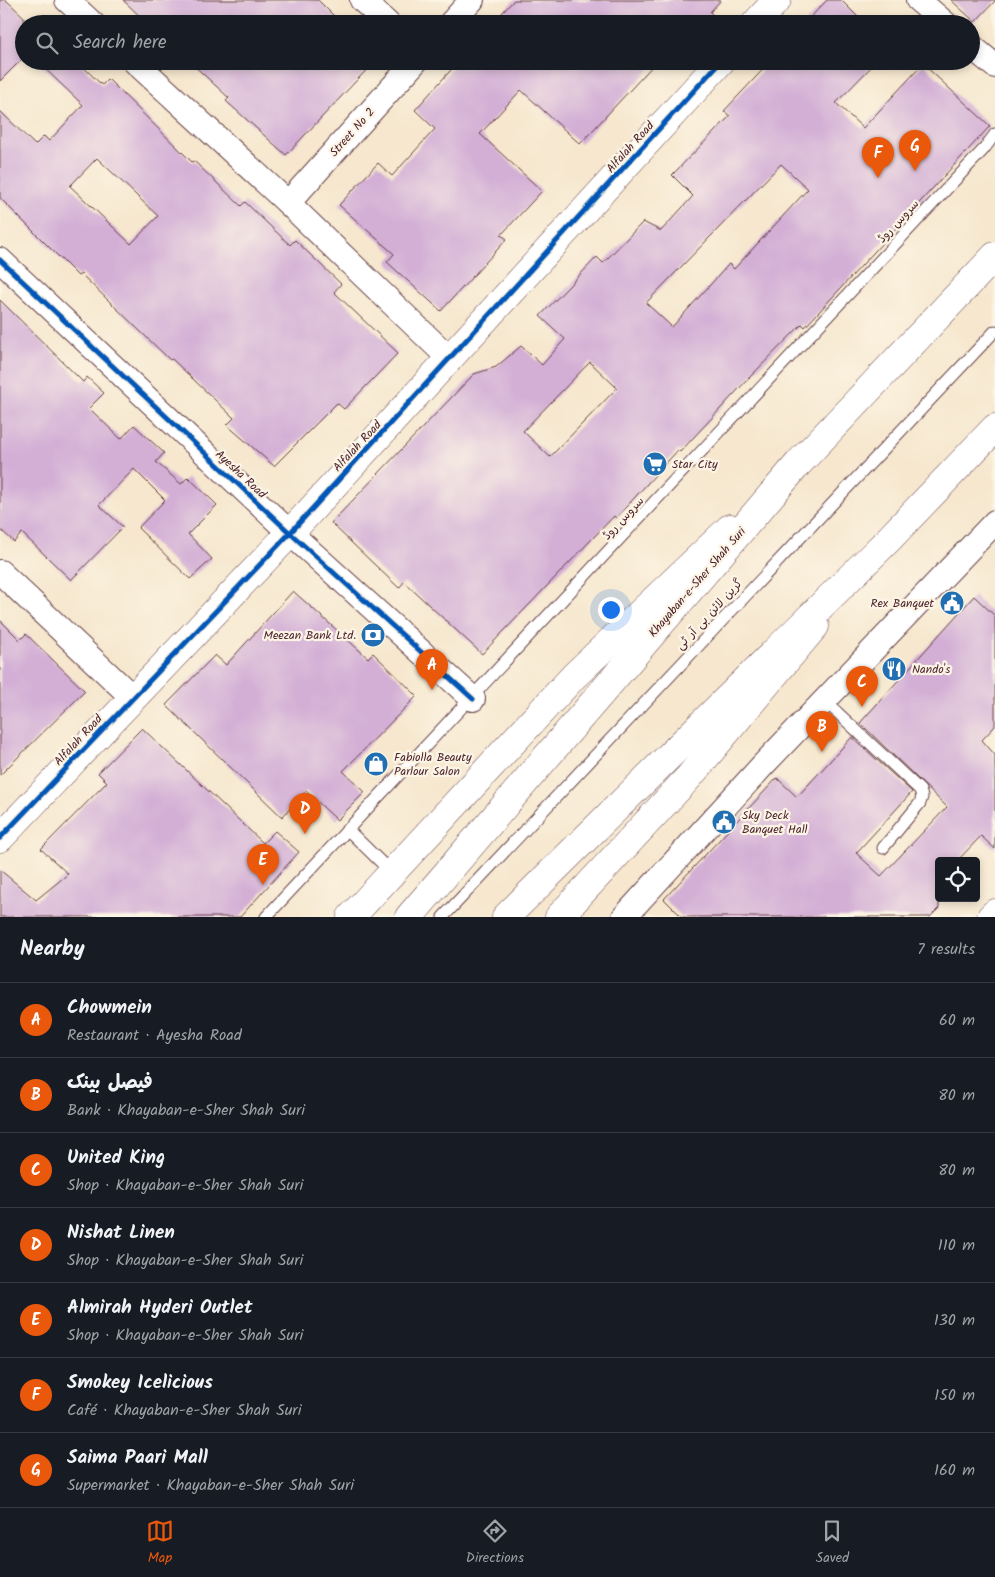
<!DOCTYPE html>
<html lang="en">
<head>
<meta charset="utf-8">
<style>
  :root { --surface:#171b24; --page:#20242c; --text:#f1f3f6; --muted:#9ea1a6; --line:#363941; --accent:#ea580c }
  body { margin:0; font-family:Kalam,"Playpen Sans Arabic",sans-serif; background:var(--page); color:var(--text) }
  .controls { position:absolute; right:15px; bottom:15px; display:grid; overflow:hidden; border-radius:5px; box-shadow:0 2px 8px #0003 }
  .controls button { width:45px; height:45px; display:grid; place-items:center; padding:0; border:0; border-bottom:1px solid var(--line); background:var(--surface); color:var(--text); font:25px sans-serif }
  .you { position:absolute; left:610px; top:609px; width:18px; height:18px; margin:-12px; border:4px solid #fff; border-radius:50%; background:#1a73e8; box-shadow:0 0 0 8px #1a73e833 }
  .badge { display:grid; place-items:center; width:32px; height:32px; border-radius:50%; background:var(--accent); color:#fff; font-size:16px; font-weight:700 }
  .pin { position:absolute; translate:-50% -41px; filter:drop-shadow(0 1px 2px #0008) }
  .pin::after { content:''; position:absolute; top:26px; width:18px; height:15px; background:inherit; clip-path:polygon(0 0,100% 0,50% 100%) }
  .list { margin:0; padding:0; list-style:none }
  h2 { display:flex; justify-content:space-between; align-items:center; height:65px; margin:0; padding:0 20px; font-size:21px }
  h2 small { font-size:16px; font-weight:400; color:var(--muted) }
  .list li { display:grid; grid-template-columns:32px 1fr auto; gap:15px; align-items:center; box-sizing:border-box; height:75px; padding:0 20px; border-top:1px solid var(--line) }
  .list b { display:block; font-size:19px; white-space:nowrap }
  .list p { margin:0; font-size:16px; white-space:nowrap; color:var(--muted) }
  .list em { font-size:16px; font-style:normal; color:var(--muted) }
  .icon { flex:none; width:28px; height:28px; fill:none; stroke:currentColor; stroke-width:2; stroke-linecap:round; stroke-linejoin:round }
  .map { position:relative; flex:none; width:995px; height:917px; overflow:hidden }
  .search { position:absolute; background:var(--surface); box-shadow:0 2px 8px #0003; left:15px; right:15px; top:15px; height:55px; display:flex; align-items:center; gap:12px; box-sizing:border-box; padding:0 18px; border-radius:28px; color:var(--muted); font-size:19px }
  .sheet { height:590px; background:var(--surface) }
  nav { display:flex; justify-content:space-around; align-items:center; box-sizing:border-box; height:70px; border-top:1px solid var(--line); background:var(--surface); font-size:14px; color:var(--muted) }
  nav a { display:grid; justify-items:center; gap:2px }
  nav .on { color:var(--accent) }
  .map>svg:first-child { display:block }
  .building { fill:#d3afd6; fill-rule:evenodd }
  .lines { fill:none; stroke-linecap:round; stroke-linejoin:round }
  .lane-casing { stroke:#643d43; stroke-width:13 }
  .street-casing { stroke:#643d43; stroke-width:26 }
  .secondary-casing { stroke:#643d43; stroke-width:29 }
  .primary-casing { stroke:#643d43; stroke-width:29 }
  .lane { stroke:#fff; stroke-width:11 }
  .street { stroke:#fff; stroke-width:24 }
  .secondary { stroke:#fff; stroke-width:28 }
  .primary { stroke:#fff; stroke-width:28 }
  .cycleway-casing { stroke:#fcf5e5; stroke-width:8 }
  .cycleway { stroke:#0057b8; stroke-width:5 }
  .labels { text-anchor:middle; stroke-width:4.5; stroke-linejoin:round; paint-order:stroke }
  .street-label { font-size:12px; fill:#4a1f2b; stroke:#fcf5e5 }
  .poi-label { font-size:12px; fill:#4a1f2b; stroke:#fcf5e5; text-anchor:start }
</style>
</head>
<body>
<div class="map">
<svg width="995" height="917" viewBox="0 0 995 917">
  <rect width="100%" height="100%" fill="#fcf5e5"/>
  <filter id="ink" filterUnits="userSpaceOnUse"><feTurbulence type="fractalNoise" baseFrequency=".02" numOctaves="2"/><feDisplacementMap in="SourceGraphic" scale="10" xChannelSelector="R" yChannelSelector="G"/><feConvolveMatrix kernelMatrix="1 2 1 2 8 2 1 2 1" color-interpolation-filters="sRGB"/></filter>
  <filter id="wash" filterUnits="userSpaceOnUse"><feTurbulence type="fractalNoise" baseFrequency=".0096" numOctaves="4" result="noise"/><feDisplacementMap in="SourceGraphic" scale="20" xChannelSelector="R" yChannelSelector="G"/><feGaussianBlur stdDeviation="1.12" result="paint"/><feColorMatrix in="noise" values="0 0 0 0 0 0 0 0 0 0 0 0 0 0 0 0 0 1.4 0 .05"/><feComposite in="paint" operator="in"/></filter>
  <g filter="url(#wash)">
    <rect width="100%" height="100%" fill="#f6e7ce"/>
    <g id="blocks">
      <!-- building -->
      <g class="building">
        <polygon points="0,0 6,0 24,17 24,57 0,81"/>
        <polygon points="123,0 318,0 342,24 148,24"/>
        <polygon points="514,0 721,0 710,12 722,24 492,24"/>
        <polygon points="827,0 841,0 865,24 804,24"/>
        <polygon points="951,0 995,0 995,1 975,22"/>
        <path d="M37 61H77L102 85 108 79 192 162 194 161 241 206 245 202 290 245 295 240 341 284 334 292 398 353 344 409 337 403 274 466 227 425 234 418 172 359 170 360 81 274 78 276 0 198V111L35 145 44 136 49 141 83 105ZM97 158 158 216 131 244 70 186Z"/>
        <polygon points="189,61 375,61 286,155 226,101 229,98"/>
        <polygon points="459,61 657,61 580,144 521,90 480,134 542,191 501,235 507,239 441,311 387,262 394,254 339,205 378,163 392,176 435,129 415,110"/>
        <path d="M771 61H877L836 103 863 128 923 64 990 126 805 327 802 324 749 378 680 452 678 450 616 518 614 516 482 654 404 582 399 588 331 523 474 374 496 367 521 346 542 365 565 339 540 316 597 257 603 263 643 222 661 231 693 196 672 175 730 116 724 111ZM781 164 808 189 734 269 729 264 672 327 646 303ZM590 362 617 388 550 457 523 431Z"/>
        <polygon points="0,300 83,382 87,377 104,393 89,408 121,439 134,425 164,453 156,462 181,484 188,477 217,505 188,534 212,559 190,579 138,528 165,500 134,469 99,505 123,527 71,580 22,533 14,542 0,529"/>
        <polygon points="293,591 368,658 373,653 417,696 343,771 365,792 337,820 306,791 282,817 166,705 215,655 226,665"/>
        <polygon points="974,596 995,616 995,726 982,740 995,755 995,849 981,836 957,861 939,861 939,908 930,917 682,917 664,899 777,778 797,797 852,737 912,792 856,853 881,876 947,807 860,723"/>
        <polygon points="0,620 20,640 26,634 85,691 0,775"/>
        <polygon points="142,728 263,843 275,831 299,852 240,917 0,917 0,870 36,900 68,874 41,849 107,782 98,773"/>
      </g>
    </g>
  </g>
  <g filter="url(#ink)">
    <use href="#blocks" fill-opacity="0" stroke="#643d43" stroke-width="1"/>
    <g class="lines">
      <defs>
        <g id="lane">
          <polyline points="825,701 920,790 922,797 920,803 883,848"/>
          <polyline points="347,829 392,873"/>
          <polyline points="266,917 984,149 995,134"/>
          <polyline points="443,917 995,331"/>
        </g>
        <g id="street">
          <polyline points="67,0 93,24"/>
          <polyline points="362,0 388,24"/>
          <polyline points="918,0 946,24"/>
          <polyline points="450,24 472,0"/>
          <polyline points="971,46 995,66"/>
          <polyline points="134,61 288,203 450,359"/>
          <polyline points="288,203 416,61"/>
          <polyline points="0,260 290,533 473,699"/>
          <polyline points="0,572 132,697"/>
          <polyline points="624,917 763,765 995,522"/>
        </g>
        <g id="secondary">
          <polyline points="755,24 777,0"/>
          <polyline points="0,838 290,533 721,61"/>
          <polyline points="351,917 574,676 730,528"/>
          <polyline points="559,917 689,777 815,626"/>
          <polyline points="991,917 995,913"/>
        </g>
        <g id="primary">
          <polyline points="409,917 798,464 995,256"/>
          <polyline points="506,917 887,541 995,428"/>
        </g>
      </defs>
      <!-- lane casing -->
      <use href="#lane" class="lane-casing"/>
      <!-- street casing -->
      <use href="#street" class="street-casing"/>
      <!-- secondary casing -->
      <use href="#secondary" class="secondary-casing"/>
      <!-- primary casing -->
      <use href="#primary" class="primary-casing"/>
      <!-- lane -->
      <use href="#lane" class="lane"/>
      <!-- street -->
      <use href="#street" class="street"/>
      <!-- secondary -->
      <use href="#secondary" class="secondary"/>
      <!-- primary -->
      <use href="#primary" class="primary"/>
      <defs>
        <g id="cycleway">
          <polyline points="0,260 290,533 473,699"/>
          <polyline points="0,838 290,533 721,61"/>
        </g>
      </defs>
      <!-- cycleway casing -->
      <use href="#cycleway" class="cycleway-casing"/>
      <!-- cycleway -->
      <use href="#cycleway" class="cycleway"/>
    </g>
  </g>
  <!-- icons -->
  <defs>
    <symbol id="supermarket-disc" viewBox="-11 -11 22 22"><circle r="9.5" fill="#1f6fb2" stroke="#fcf5e5"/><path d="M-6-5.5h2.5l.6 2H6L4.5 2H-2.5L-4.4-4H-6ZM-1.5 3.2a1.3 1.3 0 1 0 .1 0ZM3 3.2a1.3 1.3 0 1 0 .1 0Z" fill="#fff"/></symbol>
    <symbol id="civic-disc" viewBox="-11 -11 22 22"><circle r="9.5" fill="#1f6fb2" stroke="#fcf5e5"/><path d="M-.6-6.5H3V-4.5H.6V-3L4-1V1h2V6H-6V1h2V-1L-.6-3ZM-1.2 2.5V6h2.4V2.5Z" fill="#fff"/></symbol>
    <symbol id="bank-disc" viewBox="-11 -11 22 22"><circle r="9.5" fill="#1f6fb2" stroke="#fcf5e5"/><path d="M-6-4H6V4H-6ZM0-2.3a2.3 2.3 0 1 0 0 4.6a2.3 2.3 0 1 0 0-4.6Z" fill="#fff"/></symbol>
    <symbol id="restaurant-disc" viewBox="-11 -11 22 22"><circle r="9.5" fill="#1f6fb2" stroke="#fcf5e5"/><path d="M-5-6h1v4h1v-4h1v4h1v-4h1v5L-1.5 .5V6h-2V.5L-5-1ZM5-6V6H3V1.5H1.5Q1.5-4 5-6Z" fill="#fff"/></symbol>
    <symbol id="shop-disc" viewBox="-11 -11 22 22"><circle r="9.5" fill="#1f6fb2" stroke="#fcf5e5"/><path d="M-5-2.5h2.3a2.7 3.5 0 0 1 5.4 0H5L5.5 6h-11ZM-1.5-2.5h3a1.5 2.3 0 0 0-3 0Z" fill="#fff"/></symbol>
  </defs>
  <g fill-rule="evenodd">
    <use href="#supermarket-disc" x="641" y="450" width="28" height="28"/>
    <use href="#civic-disc" x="938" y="589" width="28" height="28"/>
    <use href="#bank-disc" x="359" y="621" width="28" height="28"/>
    <use href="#restaurant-disc" x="880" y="655" width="28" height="28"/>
    <use href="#shop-disc" x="362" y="750" width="28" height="28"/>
    <use href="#civic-disc" x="710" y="808" width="28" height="28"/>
  </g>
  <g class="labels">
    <!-- street labels -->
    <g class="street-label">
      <text transform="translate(352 132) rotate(-48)" y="4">Street No 2</text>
      <text transform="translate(630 147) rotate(-48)" y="4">Alfalah Road</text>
      <text transform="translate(898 221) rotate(-47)" y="4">سروس روڈ</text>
      <text transform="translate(357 446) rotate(-47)" y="4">Alfalah Road</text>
      <text transform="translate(241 474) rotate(43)" y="4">Ayesha Road</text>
      <text transform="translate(623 518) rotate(-47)" y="4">سروس روڈ</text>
      <text transform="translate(697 582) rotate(-49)" y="4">Khayaban-e-Sher Shah Suri</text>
      <text transform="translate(709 614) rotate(-47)" y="4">گرین لائن بی آر ٹی</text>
      <text transform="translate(78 740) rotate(-47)" y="4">Alfalah Road</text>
    </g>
    <!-- poi labels -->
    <g class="poi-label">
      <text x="672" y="468">Star City</text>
      <text x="934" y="607" text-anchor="end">Rex Banquet</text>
      <text x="356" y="639" text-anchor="end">Meezan Bank Ltd.</text>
      <text x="912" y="673">Nando's</text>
      <text x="394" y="761">Fabiolla Beauty<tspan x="394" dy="14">Parlour Salon</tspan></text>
      <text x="742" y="819">Sky Deck<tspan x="742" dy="14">Banquet Hall</tspan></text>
    </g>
  </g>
</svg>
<div class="controls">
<button><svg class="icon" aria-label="locate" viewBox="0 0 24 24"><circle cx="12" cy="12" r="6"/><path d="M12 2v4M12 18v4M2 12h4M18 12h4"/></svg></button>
</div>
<div class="you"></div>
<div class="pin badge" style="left:432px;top:690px">A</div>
<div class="pin badge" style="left:822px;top:752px">B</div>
<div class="pin badge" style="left:862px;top:707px">C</div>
<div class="pin badge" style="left:305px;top:834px">D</div>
<div class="pin badge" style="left:263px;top:885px">E</div>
<div class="pin badge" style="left:878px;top:178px">F</div>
<div class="pin badge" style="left:915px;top:171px">G</div>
<div class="search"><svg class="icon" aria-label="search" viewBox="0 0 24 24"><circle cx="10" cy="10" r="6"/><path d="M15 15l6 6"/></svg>Search here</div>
</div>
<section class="sheet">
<h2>Nearby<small>7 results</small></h2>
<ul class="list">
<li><span class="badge">A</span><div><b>Chowmein</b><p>Restaurant · Ayesha Road</p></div><em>60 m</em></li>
<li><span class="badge">B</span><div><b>فیصل بینک</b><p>Bank · Khayaban-e-Sher Shah Suri</p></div><em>80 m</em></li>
<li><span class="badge">C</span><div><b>United King</b><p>Shop · Khayaban-e-Sher Shah Suri</p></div><em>80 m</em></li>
<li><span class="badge">D</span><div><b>Nishat Linen</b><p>Shop · Khayaban-e-Sher Shah Suri</p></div><em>110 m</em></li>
<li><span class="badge">E</span><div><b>Almirah Hyderi Outlet</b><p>Shop · Khayaban-e-Sher Shah Suri</p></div><em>130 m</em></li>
<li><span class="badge">F</span><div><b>Smokey Icelicious</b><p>Café · Khayaban-e-Sher Shah Suri</p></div><em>150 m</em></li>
<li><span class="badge">G</span><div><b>Saima Paari Mall</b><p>Supermarket · Khayaban-e-Sher Shah Suri</p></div><em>160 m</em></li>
</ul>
</section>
<nav>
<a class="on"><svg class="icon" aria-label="map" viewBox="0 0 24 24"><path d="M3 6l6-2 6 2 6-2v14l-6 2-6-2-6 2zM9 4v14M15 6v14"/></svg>Map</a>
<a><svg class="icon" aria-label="directions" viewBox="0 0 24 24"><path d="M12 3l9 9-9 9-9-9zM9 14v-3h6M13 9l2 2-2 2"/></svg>Directions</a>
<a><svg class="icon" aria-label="saved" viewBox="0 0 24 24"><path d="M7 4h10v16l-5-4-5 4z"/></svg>Saved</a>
</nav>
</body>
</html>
